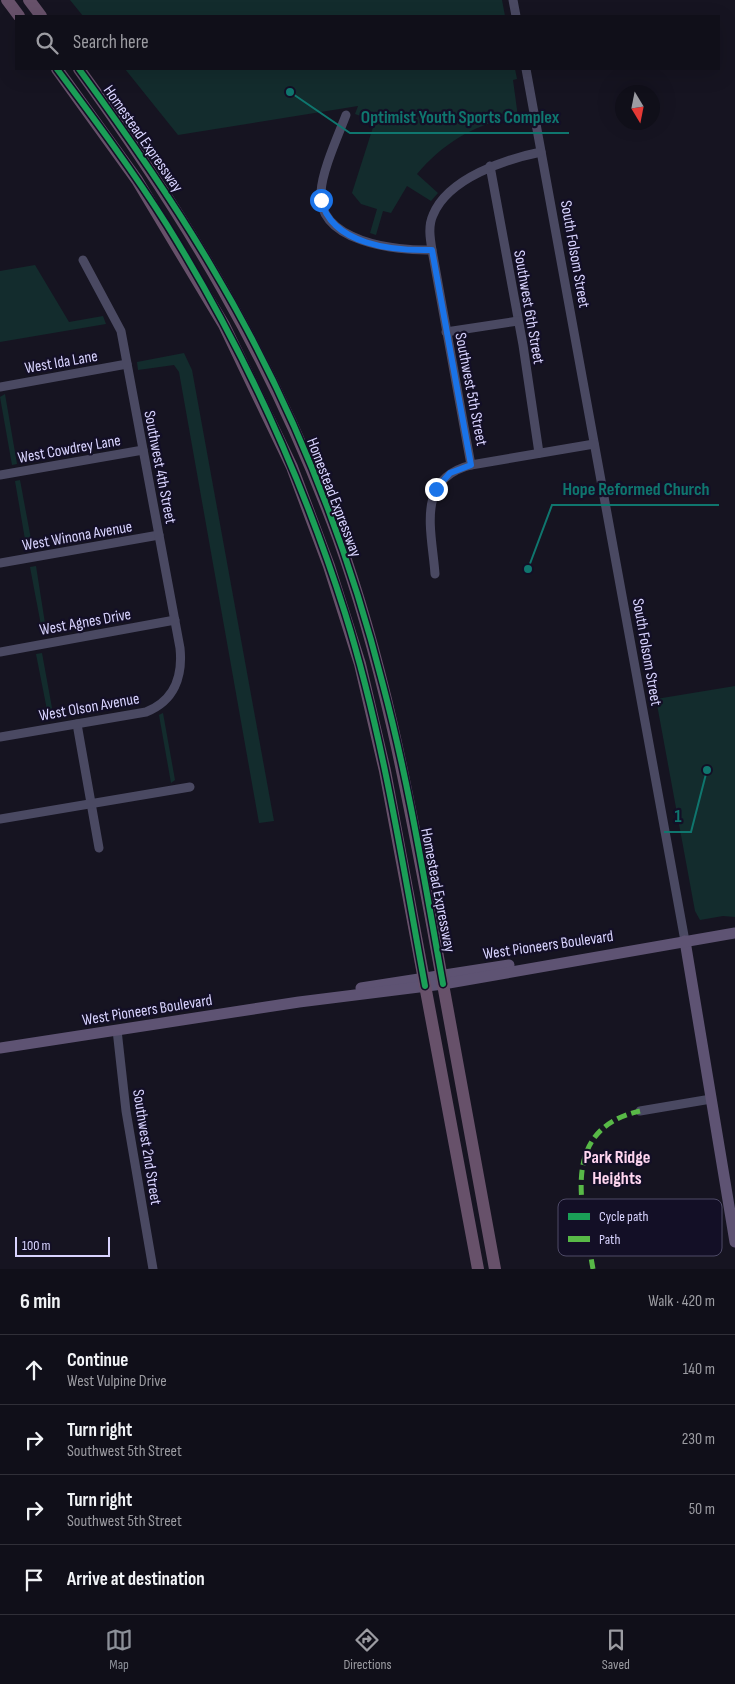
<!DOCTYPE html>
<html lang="en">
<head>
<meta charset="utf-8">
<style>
  :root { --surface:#100f19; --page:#191822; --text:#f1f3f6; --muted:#9c9ca2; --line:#302f38; --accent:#8c9099 }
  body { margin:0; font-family:"Sofia Sans Condensed",sans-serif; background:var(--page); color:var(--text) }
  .compass { position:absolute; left:615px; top:85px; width:45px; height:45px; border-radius:50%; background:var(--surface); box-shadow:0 5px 20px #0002; rotate:170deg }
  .scale { position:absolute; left:15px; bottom:12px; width:95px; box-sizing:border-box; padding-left:5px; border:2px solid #d9d4ff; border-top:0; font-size:14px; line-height:18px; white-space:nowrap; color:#d9d4ff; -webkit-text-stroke:4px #130f26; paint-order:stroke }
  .stop { position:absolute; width:15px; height:15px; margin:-11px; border:4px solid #1a73e8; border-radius:50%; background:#fff }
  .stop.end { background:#1a73e8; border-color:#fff; box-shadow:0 1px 5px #0008 }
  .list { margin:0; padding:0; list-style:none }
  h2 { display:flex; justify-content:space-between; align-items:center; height:65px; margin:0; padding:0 20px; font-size:21px }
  h2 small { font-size:16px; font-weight:400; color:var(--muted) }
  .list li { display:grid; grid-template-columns:32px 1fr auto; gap:15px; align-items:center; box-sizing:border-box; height:70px; padding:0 20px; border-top:1px solid var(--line) }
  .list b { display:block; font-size:19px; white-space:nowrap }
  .list p { margin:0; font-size:16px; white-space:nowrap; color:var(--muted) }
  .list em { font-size:16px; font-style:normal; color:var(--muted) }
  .icon { flex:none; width:28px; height:28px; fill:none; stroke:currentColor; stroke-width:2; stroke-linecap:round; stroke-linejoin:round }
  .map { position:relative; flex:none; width:735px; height:1269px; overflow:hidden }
  .search { position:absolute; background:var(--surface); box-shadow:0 5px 20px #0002; left:15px; right:15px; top:15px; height:55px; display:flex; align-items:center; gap:12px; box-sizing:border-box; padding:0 18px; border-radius:0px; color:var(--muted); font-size:19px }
  .sheet { height:345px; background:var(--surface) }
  nav { display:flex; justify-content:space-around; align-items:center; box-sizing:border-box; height:70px; border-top:1px solid var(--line); background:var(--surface); font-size:14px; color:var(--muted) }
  nav a { display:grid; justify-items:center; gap:2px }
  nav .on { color:var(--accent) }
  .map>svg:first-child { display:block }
  .green { fill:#132c2d }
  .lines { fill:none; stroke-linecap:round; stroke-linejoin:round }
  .minor { stroke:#4a4962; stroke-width:9 }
  .major { stroke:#5e5373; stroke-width:11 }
  .highway { stroke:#67516a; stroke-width:12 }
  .quiet { stroke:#58b947; stroke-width:5; stroke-dasharray:10 5; stroke-linecap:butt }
  .cycleway-casing { stroke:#130f26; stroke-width:9 }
  .cycleway { stroke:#1a9f57; stroke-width:6 }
  .route { stroke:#1a73e8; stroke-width:6 }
  .labels { text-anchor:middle; stroke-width:4.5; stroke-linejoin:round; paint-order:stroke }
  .street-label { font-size:16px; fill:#d9d4ff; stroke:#130f26 }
  .neighbourhood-label { font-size:18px; font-weight:bold; fill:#ffd6f0; stroke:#130f26 }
  .key { fill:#130f26; stroke:#4e4a67; stroke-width:1 }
  .key-label { font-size:14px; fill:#d9d4ff }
  .leader { fill:none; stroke:#0f766e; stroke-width:2 }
  .callout-dot { fill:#0f766e; stroke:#130f26; stroke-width:2 }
  .callout-label { font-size:18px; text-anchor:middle; font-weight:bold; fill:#0f766e; stroke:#130f26; stroke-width:4.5; stroke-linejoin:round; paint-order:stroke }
</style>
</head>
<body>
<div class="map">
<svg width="735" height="1269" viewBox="0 0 735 1269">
  <rect width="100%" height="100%" fill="#161421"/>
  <!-- green -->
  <g class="green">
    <polygon points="70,0 502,0 505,16 83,16"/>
    <path d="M125 69H515L517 79 513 80 518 117C477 122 443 143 417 174L438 193 431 201 407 186 391 213 383 211 376 235 370 233 377 209 361 204 352 193 375 121 355 114 358 106 178 135Z"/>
    <polygon points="35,265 69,322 103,316 106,324 0,342 0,271"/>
    <polygon points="184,353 192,370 274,821 259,823 179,372 174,365 138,370 137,362"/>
    <polygon points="5,394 17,464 12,465 0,397"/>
    <polygon points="20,480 33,550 27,551 15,481"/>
    <polygon points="36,566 47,636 43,636 30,567"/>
    <polygon points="42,653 54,719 49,720 36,654"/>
    <polygon points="735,686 735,917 723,916 700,920 695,911 656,699"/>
    <polygon points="163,713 175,780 171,783 159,715"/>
  </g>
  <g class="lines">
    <!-- minor -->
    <g class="minor">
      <polyline points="513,0 516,16"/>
      <polyline points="526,69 685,941"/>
      <path d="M346 115C338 136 322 171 321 192 317 242 396 251 432 250"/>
      <polyline points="490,166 523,345 539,453"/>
      <polyline points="446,332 518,321"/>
      <polyline points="0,387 127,364"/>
      <polyline points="471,465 594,444"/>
      <polyline points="0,475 143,450"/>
      <polyline points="0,563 159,535"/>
      <path d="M435 574C432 531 415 479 471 465L432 250C430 238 428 226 433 215 448 178 506 159 541 152"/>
      <polyline points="0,652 175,620"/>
      <polyline points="77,724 99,848"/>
      <path d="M0 737 146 712C174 701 183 677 180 648L121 331 83 260"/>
      <polyline points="0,819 190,787"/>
      <polyline points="117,1030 126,1111 153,1269"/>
      <polyline points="640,1111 711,1099"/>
    </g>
    <!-- major -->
    <g class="major">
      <polyline points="685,941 735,1242"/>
      <polyline points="361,988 509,965"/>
      <polyline points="0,1048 299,1002 443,984 735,933"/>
    </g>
    <!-- highway -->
    <g class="highway">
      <polyline points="7,0 19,16"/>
      <polyline points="29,0 41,16"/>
      <polyline points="57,69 137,180 224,325 292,467 329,566 360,664 385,771 478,1269"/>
      <path d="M79 69C187 218 274 362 338 537 382 659 406 785 430 913 452 1032 473 1150 495 1269"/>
    </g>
    <!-- quiet -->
    <path class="quiet" d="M593 1269C583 1209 557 1130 640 1111"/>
    <defs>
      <g id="cycleway">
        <path d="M57 69C95 120 133 171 167 225 242 346 302 477 345 613 383 735 402 861 425 986"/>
        <path d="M79 69C125 132 170 196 210 264 288 394 346 538 383 685 409 783 425 884 443 984"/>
      </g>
    </defs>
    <!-- cycleway casing -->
    <use href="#cycleway" class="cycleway-casing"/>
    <!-- cycleway -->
    <use href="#cycleway" class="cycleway"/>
  </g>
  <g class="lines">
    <!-- route -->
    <path class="route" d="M321 200C332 245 393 251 432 250L471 465 450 473 436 489"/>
  </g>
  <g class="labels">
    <!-- street labels -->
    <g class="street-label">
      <text transform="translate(144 138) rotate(55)" y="6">Homestead Expressway</text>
      <text transform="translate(576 254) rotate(80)" y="6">South Folsom Street</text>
      <text transform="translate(530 307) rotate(80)" y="6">Southwest 6th Street</text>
      <text transform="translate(61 361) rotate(-10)" y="6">West Ida Lane</text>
      <text transform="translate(472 389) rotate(79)" y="6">Southwest 5th Street</text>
      <text transform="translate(69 448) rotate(-10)" y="6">West Cowdrey Lane</text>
      <text transform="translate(161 467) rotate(79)" y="6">Southwest 4th Street</text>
      <text transform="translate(335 497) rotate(69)" y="6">Homestead Expressway</text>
      <text transform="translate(77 535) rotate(-10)" y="6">West Winona Avenue</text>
      <text transform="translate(85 621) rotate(-10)" y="6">West Agnes Drive</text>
      <text transform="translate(648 652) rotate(80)" y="6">South Folsom Street</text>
      <text transform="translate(89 706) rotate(-10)" y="6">West Olson Avenue</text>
      <text transform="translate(439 890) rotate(79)" y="6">Homestead Expressway</text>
      <text transform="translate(548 944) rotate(-8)" y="6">West Pioneers Boulevard</text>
      <text transform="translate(147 1009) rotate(-9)" y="6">West Pioneers Boulevard</text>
      <text transform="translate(148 1147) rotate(81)" y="6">Southwest 2nd Street</text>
    </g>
    <!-- neighbourhood labels -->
    <g class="neighbourhood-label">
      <text x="617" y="1163">Park Ridge<tspan x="617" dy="21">Heights</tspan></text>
    </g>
  </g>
  <!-- legend -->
  <rect x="558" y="1199" width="164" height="57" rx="8" class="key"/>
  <rect x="568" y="1213" width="22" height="7" fill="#1a9f57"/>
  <rect x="568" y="1236" width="22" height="6" fill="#58b947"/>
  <g class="key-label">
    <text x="599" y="1221">Cycle path</text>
    <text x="599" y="1244">Path</text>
  </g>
  <!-- callouts -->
  <path class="leader" d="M290 92L350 133H569M528 569L552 505H719M707 770L691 832H664"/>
  <g class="callout-dot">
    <circle cx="290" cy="92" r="5"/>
    <circle cx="528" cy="569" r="5"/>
    <circle cx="707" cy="770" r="5"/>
  </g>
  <g class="callout-label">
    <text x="460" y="123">Optimist Youth Sports Complex</text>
    <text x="636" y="495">Hope Reformed Church</text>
    <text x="678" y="822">1</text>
  </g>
</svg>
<svg class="compass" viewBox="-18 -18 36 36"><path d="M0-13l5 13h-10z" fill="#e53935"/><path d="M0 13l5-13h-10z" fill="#9c9ca2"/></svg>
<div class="scale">100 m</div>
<div class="stop" style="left:321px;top:200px"></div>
<div class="stop end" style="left:436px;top:489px"></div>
<div class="search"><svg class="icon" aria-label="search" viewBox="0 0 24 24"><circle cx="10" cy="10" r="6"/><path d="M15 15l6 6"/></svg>Search here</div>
</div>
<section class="sheet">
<h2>6 min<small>Walk · 420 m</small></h2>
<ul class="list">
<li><svg class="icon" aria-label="ahead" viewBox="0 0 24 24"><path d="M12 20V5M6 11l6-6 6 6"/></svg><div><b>Continue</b><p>West Vulpine Drive</p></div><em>140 m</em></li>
<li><svg class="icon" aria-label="right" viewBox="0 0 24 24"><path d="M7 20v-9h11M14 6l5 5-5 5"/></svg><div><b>Turn right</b><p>Southwest 5th Street</p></div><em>230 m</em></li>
<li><svg class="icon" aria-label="right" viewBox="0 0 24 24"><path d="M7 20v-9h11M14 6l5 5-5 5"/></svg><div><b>Turn right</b><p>Southwest 5th Street</p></div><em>50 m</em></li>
<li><svg class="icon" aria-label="arrive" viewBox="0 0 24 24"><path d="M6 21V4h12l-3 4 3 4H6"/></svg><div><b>Arrive at destination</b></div></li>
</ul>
</section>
<nav>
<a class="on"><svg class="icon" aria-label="map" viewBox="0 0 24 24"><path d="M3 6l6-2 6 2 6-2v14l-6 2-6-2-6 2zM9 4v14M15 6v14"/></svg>Map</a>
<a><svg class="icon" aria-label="directions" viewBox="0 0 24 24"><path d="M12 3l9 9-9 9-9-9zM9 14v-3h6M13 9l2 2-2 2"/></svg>Directions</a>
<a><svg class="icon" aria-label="saved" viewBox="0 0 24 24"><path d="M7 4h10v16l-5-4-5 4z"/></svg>Saved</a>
</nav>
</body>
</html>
